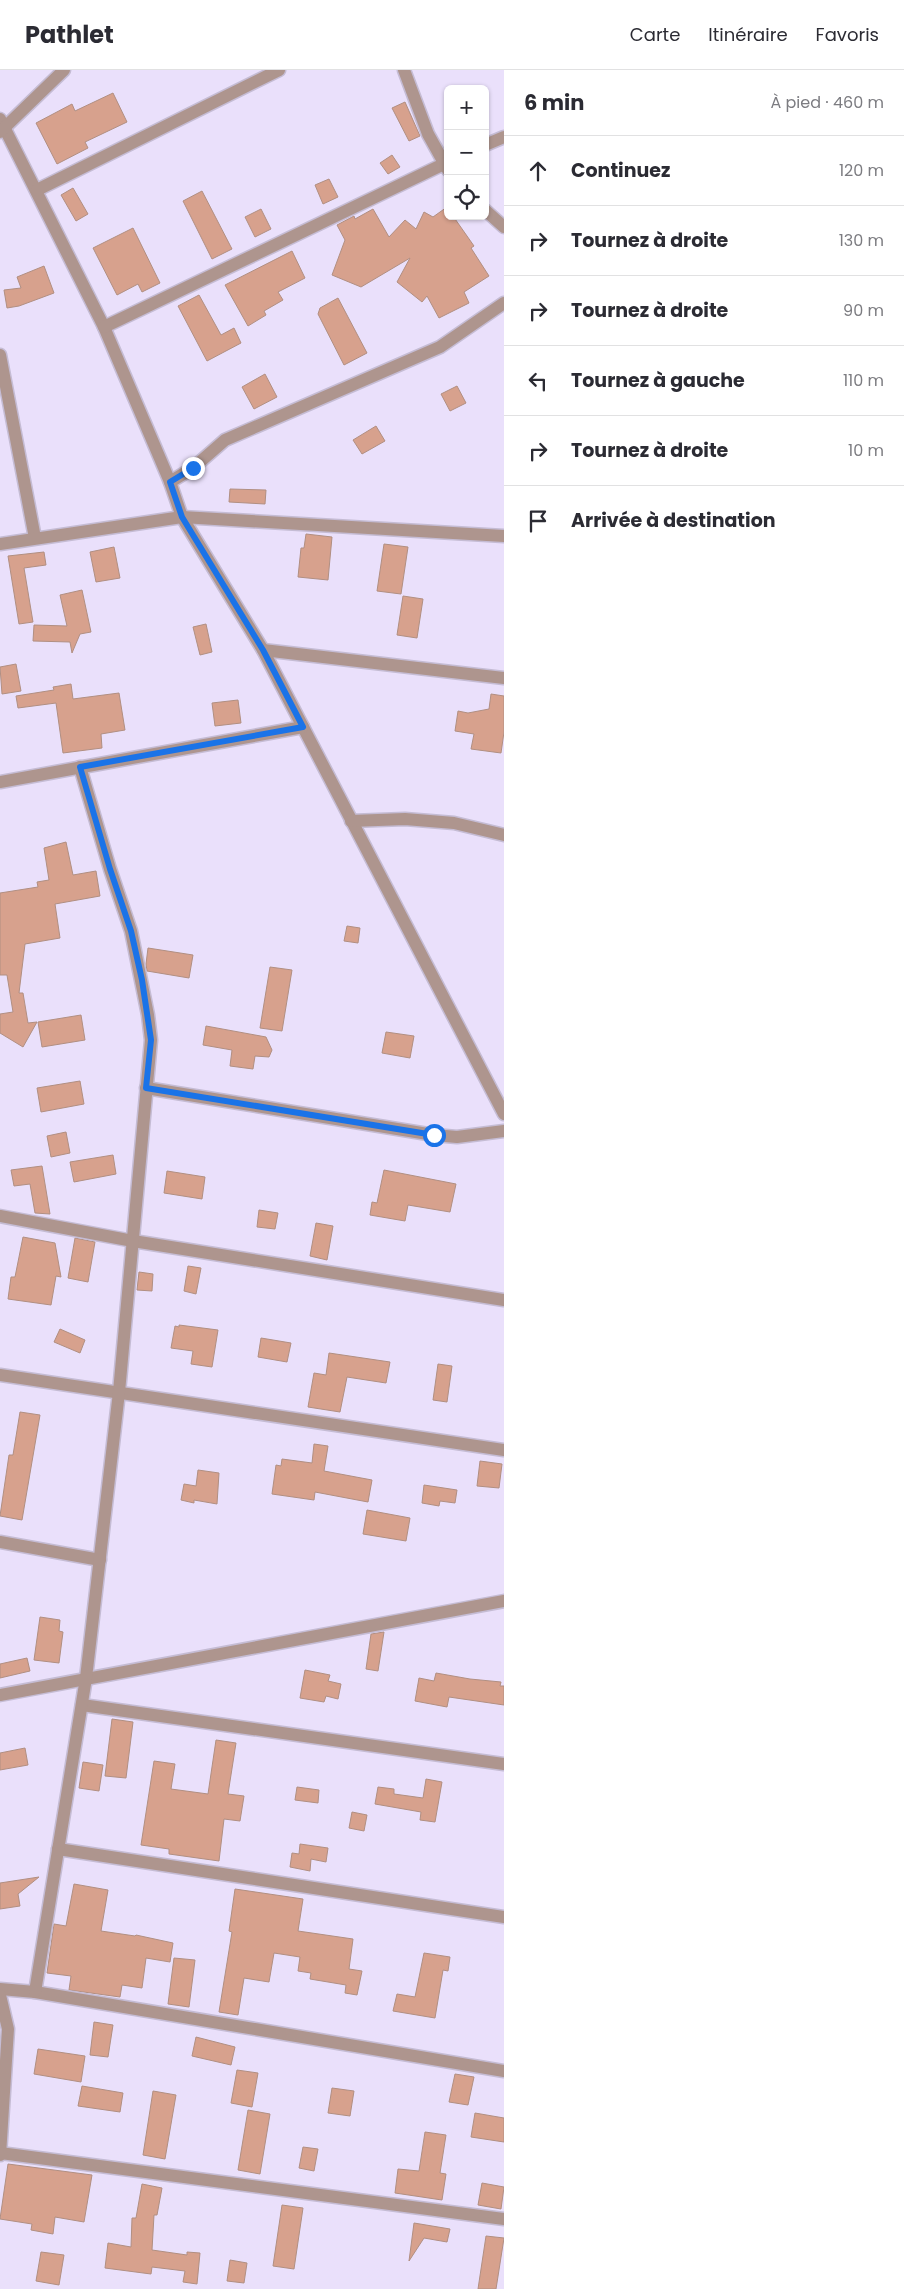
<!DOCTYPE html>
<html lang="fr">
<head>
<meta charset="utf-8">
<style>
  :root { --surface:#fff; --page:#f7f7f7; --text:#2b2b33; --muted:#7c7c81; --line:#e1e1e2 }
  body { margin:0; font-family:Poppins,sans-serif; background:var(--page); color:var(--text) }
  .controls { position:absolute; right:15px; top:15px; display:grid; overflow:hidden; border-radius:8px; box-shadow:0 1px 4px #0004 }
  .controls button { width:45px; height:45px; display:grid; place-items:center; padding:0; border:0; border-bottom:1px solid var(--line); background:var(--surface); color:var(--text); font:25px sans-serif }
  .stop { position:absolute; width:15px; height:15px; margin:-11px; border:4px solid #1a73e8; border-radius:50%; background:#fff }
  .stop.end { background:#1a73e8; border-color:#fff; box-shadow:0 1px 5px #0008 }
  .list { margin:0; padding:0; list-style:none }
  h2 { display:flex; justify-content:space-between; align-items:center; height:65px; margin:0; padding:0 20px; font-size:21px }
  h2 small { font-size:16px; font-weight:400; color:var(--muted) }
  .list li { display:grid; grid-template-columns:32px 1fr auto; gap:15px; align-items:center; box-sizing:border-box; height:70px; padding:0 20px; border-top:1px solid var(--line) }
  .list b { display:block; font-size:19px; white-space:nowrap }
  .list em { font-size:16px; font-style:normal; color:var(--muted) }
  .icon { flex:none; width:28px; height:28px; fill:none; stroke:currentColor; stroke-width:2; stroke-linecap:round; stroke-linejoin:round }
  .map { position:relative; flex:none; width:504px; height:2219px; overflow:hidden }
  header { display:flex; align-items:center; gap:30px; box-sizing:border-box; height:70px; padding:0 25px; background:var(--surface); border-bottom:1px solid var(--line) }
  header strong { font-size:24px }
  nav { display:flex; gap:28px; margin-inline-start:auto; font-size:18px }
  main { display:flex }
  aside { flex:1; background:var(--surface) }
  .map>svg:first-child { display:block }
  .building { fill:#d7a18d; stroke:#b18f82 }
  .lines { fill:none; stroke-linecap:round; stroke-linejoin:round }
  .street-casing { stroke:#c5bcd4; stroke-width:15 }
  .street { stroke:#ae958e; stroke-width:12 }
  .route { stroke:#1a73e8; stroke-width:6 }
</style>
</head>
<body>
<header>
<strong>Pathlet</strong>
<nav><a>Carte</a><a>Itinéraire</a><a>Favoris</a></nav>
</header>
<main>
<div class="map">
<svg width="504" height="2219" viewBox="0 0 504 2219">
  <rect width="100%" height="100%" fill="#eae0fb"/>
  <!-- building -->
  <g class="building">
    <polygon points="113,23 127,52 85,72 88,78 57,94 36,53 72,34 75,41"/>
    <polygon points="405,32 420,66 409,71 392,38"/>
    <polygon points="392,85 400,97 388,104 380,93"/>
    <polygon points="329,109 338,127 323,134 315,115"/>
    <polygon points="73,118 88,144 76,151 61,125"/>
    <polygon points="202,121 232,179 212,189 183,131"/>
    <polygon points="447,137 448,146 453,146 474,176 471,178 489,206 464,222 469,233 439,248 427,226 422,232 397,212 410,188 361,217 332,205 345,170 337,155 354,146 355,149 373,139 389,167 405,150 416,159 424,142 433,147"/>
    <polygon points="261,139 271,159 255,167 245,147"/>
    <polygon points="133,158 160,213 142,222 138,214 117,225 93,178"/>
    <polygon points="292,181 305,208 278,222 283,230 264,241 266,245 248,256 225,215"/>
    <polygon points="44,196 54,223 19,236 7,238 4,220 21,218 17,207"/>
    <polygon points="199,225 221,265 234,258 241,273 207,291 178,236"/>
    <polygon points="338,228 367,283 344,295 318,244 320,238"/>
    <polygon points="265,304 277,327 254,339 242,317"/>
    <polygon points="457,316 466,333 450,341 441,324"/>
    <polygon points="376,356 385,371 362,384 353,370"/>
    <polygon points="230,419 266,420 265,434 229,432"/>
    <polygon points="306,464 332,467 328,510 298,507 301,478 304,478"/>
    <polygon points="384,474 408,477 401,524 377,521"/>
    <polygon points="114,477 120,508 96,512 90,482"/>
    <polygon points="44,482 46,495 24,498 33,552 19,554 8,486"/>
    <polygon points="82,520 91,562 80,564 72,583 70,572 33,571 34,555 67,556 60,525"/>
    <polygon points="403,526 423,529 417,568 397,565"/>
    <polygon points="206,554 212,582 200,585 193,557"/>
    <polygon points="16,594 21,621 2,624 0,597"/>
    <polygon points="71,614 73,629 119,623 125,660 101,664 102,678 63,683 56,633 18,638 16,626 54,620 53,617"/>
    <polygon points="491,624 504,626 504,662 501,683 471,679 474,664 455,661 458,641 468,643 489,639"/>
    <polygon points="238,630 241,653 215,656 212,633"/>
    <polygon points="66,772 73,805 96,801 100,826 55,834 60,868 25,874 19,923 23,923 28,953 37,952 23,977 0,963 0,944 13,942 7,905 0,905 0,823 38,817 37,812 49,810 44,778"/>
    <polygon points="347,856 360,858 358,873 344,871"/>
    <polygon points="148,878 193,885 189,908 147,901 146,894"/>
    <polygon points="270,897 292,900 282,961 260,958"/>
    <polygon points="81,945 85,970 42,977 38,952"/>
    <polygon points="206,956 266,967 272,980 269,987 255,986 253,999 230,996 232,980 203,975"/>
    <polygon points="386,962 414,966 410,988 382,983"/>
    <polygon points="80,1011 84,1034 41,1042 37,1018"/>
    <polygon points="66,1062 70,1083 51,1087 47,1066"/>
    <polygon points="113,1085 116,1104 74,1112 70,1092"/>
    <polygon points="42,1096 50,1144 35,1143 30,1114 14,1116 11,1100"/>
    <polygon points="384,1100 456,1114 450,1142 408,1135 405,1151 370,1145 372,1132 377,1133"/>
    <polygon points="167,1101 205,1107 202,1129 164,1123"/>
    <polygon points="259,1140 278,1143 275,1159 257,1157"/>
    <polygon points="316,1153 333,1156 327,1190 310,1186"/>
    <polygon points="23,1167 55,1173 61,1207 56,1206 51,1235 8,1229 11,1207 15,1207"/>
    <polygon points="75,1168 95,1172 88,1212 68,1208"/>
    <polygon points="188,1196 201,1198 196,1224 184,1221"/>
    <polygon points="139,1202 153,1204 152,1221 137,1220"/>
    <polygon points="179,1255 218,1260 212,1297 191,1294 193,1281 171,1278 175,1256 179,1257"/>
    <polygon points="60,1259 85,1270 80,1283 54,1272"/>
    <polygon points="261,1268 291,1273 287,1292 258,1287"/>
    <polygon points="329,1283 390,1292 386,1313 347,1307 340,1342 308,1337 314,1303 326,1305"/>
    <polygon points="438,1294 452,1296 447,1332 433,1330"/>
    <polygon points="20,1342 40,1345 22,1450 0,1446 9,1385 13,1385"/>
    <polygon points="314,1374 328,1376 324,1401 372,1410 368,1432 315,1422 314,1430 272,1424 276,1395 281,1396 282,1389 312,1393"/>
    <polygon points="480,1391 502,1394 499,1418 477,1416"/>
    <polygon points="198,1400 219,1403 217,1434 194,1430 194,1433 181,1430 184,1414 196,1416"/>
    <polygon points="424,1415 457,1420 455,1433 440,1431 439,1436 422,1433"/>
    <polygon points="367,1440 410,1448 406,1471 363,1464"/>
    <polygon points="40,1547 60,1550 59,1561 63,1562 59,1593 34,1590"/>
    <polygon points="384,1562 378,1601 366,1599 371,1564"/>
    <polygon points="27,1588 30,1601 0,1608 0,1594"/>
    <polygon points="305,1600 330,1605 328,1611 341,1614 338,1629 326,1626 324,1632 300,1628"/>
    <polygon points="436,1603 470,1609 501,1612 500,1616 504,1616 504,1635 449,1627 447,1637 415,1631 419,1608 434,1611"/>
    <polygon points="112,1649 133,1652 126,1708 105,1706"/>
    <polygon points="216,1670 236,1673 228,1724 244,1726 240,1751 224,1749 219,1791 169,1784 169,1779 141,1775 154,1691 175,1694 171,1719 208,1724"/>
    <polygon points="25,1678 28,1695 0,1700 0,1683"/>
    <polygon points="83,1692 103,1695 99,1721 79,1718"/>
    <polygon points="426,1709 442,1712 435,1752 420,1750 421,1742 375,1734 378,1717 394,1719 394,1724 423,1728"/>
    <polygon points="297,1717 319,1720 318,1733 295,1730"/>
    <polygon points="352,1742 367,1745 364,1761 349,1758"/>
    <polygon points="300,1774 328,1778 326,1792 311,1789 310,1801 290,1797 292,1783 299,1784"/>
    <polygon points="39,1807 18,1824 20,1836 0,1839 0,1813"/>
    <polygon points="74,1814 108,1820 101,1861 135,1866 136,1865 173,1873 170,1892 146,1888 142,1918 122,1915 120,1927 69,1920 71,1906 47,1903 54,1854 66,1856"/>
    <polygon points="235,1819 303,1829 298,1861 353,1869 349,1899 362,1901 357,1925 345,1923 346,1915 310,1909 311,1903 298,1901 300,1887 274,1883 269,1912 244,1908 238,1945 219,1942 232,1862 229,1861"/>
    <polygon points="424,1883 450,1887 448,1901 443,1900 435,1948 393,1941 397,1924 415,1927"/>
    <polygon points="174,1888 195,1890 189,1937 168,1934"/>
    <polygon points="94,1952 113,1955 108,1987 90,1985"/>
    <polygon points="196,1967 235,1977 231,1995 192,1986"/>
    <polygon points="38,1979 85,1986 81,2012 34,2004"/>
    <polygon points="237,2000 258,2003 252,2037 231,2033"/>
    <polygon points="455,2004 474,2007 468,2035 449,2032"/>
    <polygon points="82,2016 123,2023 120,2042 78,2036"/>
    <polygon points="332,2018 354,2021 350,2046 328,2043"/>
    <polygon points="153,2021 176,2025 165,2089 143,2085"/>
    <polygon points="248,2040 270,2044 260,2104 238,2100"/>
    <polygon points="475,2043 504,2048 504,2072 471,2067"/>
    <polygon points="425,2062 446,2065 440,2103 446,2104 442,2130 395,2123 398,2099 419,2101"/>
    <polygon points="303,2077 318,2079 314,2101 299,2098"/>
    <polygon points="8,2094 92,2105 84,2152 55,2147 53,2164 31,2160 32,2154 0,2149"/>
    <polygon points="482,2113 504,2117 501,2139 478,2135"/>
    <polygon points="142,2114 162,2118 157,2145 154,2145 152,2180 187,2185 187,2182 200,2183 197,2214 183,2212 185,2201 152,2197 151,2204 105,2198 108,2173 131,2177 132,2148 136,2148"/>
    <polygon points="282,2135 303,2138 294,2199 273,2196"/>
    <polygon points="414,2153 450,2159 447,2172 424,2168 409,2191"/>
    <polygon points="486,2166 504,2168 496,2219 478,2219"/>
    <polygon points="41,2182 64,2185 59,2215 36,2211"/>
    <polygon points="230,2190 247,2193 244,2213 227,2211"/>
  </g>
  <g class="lines">
    <defs>
      <g id="street">
        <polyline points="404,0 428,64 448,100"/>
        <polyline points="0,49 104,257 170,412 182,447 263,580 504,1044"/>
        <polyline points="0,62 64,0"/>
        <polyline points="485,75 504,67"/>
        <polyline points="37,120 279,0"/>
        <polyline points="485,140 504,157"/>
        <polyline points="104,257 448,92"/>
        <polyline points="0,285 35,468"/>
        <polyline points="170,412 193,398 225,370 440,277 504,233"/>
        <polyline points="0,474 182,447 504,466"/>
        <polyline points="263,580 504,608"/>
        <polyline points="0,712 303,657"/>
        <polyline points="351,751 405,749 454,753 504,765"/>
        <polyline points="146,1018 434,1065 457,1067 504,1061"/>
        <polyline points="0,1146 133,1171 504,1230"/>
        <polyline points="0,1305 504,1380"/>
        <polyline points="0,1472 100,1490"/>
        <polyline points="0,1625 504,1531"/>
        <polyline points="82,1635 504,1694"/>
        <polyline points="58,1779 504,1847"/>
        <polyline points="0,1919 35,1922 504,2001"/>
        <polyline points="35,1922 86,1608 119,1322 151,970 148,945 131,861 110,799 80,697"/>
        <polyline points="0,1925 8,1959 0,2085"/>
        <polyline points="0,2083 504,2149"/>
      </g>
    </defs>
    <!-- street casing -->
    <use href="#street" class="street-casing"/>
    <!-- street -->
    <use href="#street" class="street"/>
  </g>
  <g class="lines">
    <!-- route -->
    <polyline class="route" points="193,398 170,412 182,447 263,580 303,657 80,697 110,799 131,861 142,910 151,970 146,1018 434,1065"/>
  </g>
</svg>
<div class="controls">
<button>+</button>
<button>−</button>
<button><svg class="icon" aria-label="locate" viewBox="0 0 24 24"><circle cx="12" cy="12" r="6"/><path d="M12 2v4M12 18v4M2 12h4M18 12h4"/></svg></button>
</div>
<div class="stop" style="left:434px;top:1065px"></div>
<div class="stop end" style="left:193px;top:398px"></div>
</div>
<aside>
<h2>6 min<small>À pied · 460 m</small></h2>
<ul class="list">
<li><svg class="icon" aria-label="ahead" viewBox="0 0 24 24"><path d="M12 20V5M6 11l6-6 6 6"/></svg><div><b>Continuez</b></div><em>120 m</em></li>
<li><svg class="icon" aria-label="right" viewBox="0 0 24 24"><path d="M7 20v-9h11M14 6l5 5-5 5"/></svg><div><b>Tournez à droite</b></div><em>130 m</em></li>
<li><svg class="icon" aria-label="right" viewBox="0 0 24 24"><path d="M7 20v-9h11M14 6l5 5-5 5"/></svg><div><b>Tournez à droite</b></div><em>90 m</em></li>
<li><svg class="icon" aria-label="left" viewBox="0 0 24 24"><path d="M17 20v-9H6M10 6l-5 5 5 5"/></svg><div><b>Tournez à gauche</b></div><em>110 m</em></li>
<li><svg class="icon" aria-label="right" viewBox="0 0 24 24"><path d="M7 20v-9h11M14 6l5 5-5 5"/></svg><div><b>Tournez à droite</b></div><em>10 m</em></li>
<li><svg class="icon" aria-label="arrive" viewBox="0 0 24 24"><path d="M6 21V4h12l-3 4 3 4H6"/></svg><div><b>Arrivée à destination</b></div></li>
</ul>
</aside>
</main>
</body>
</html>
